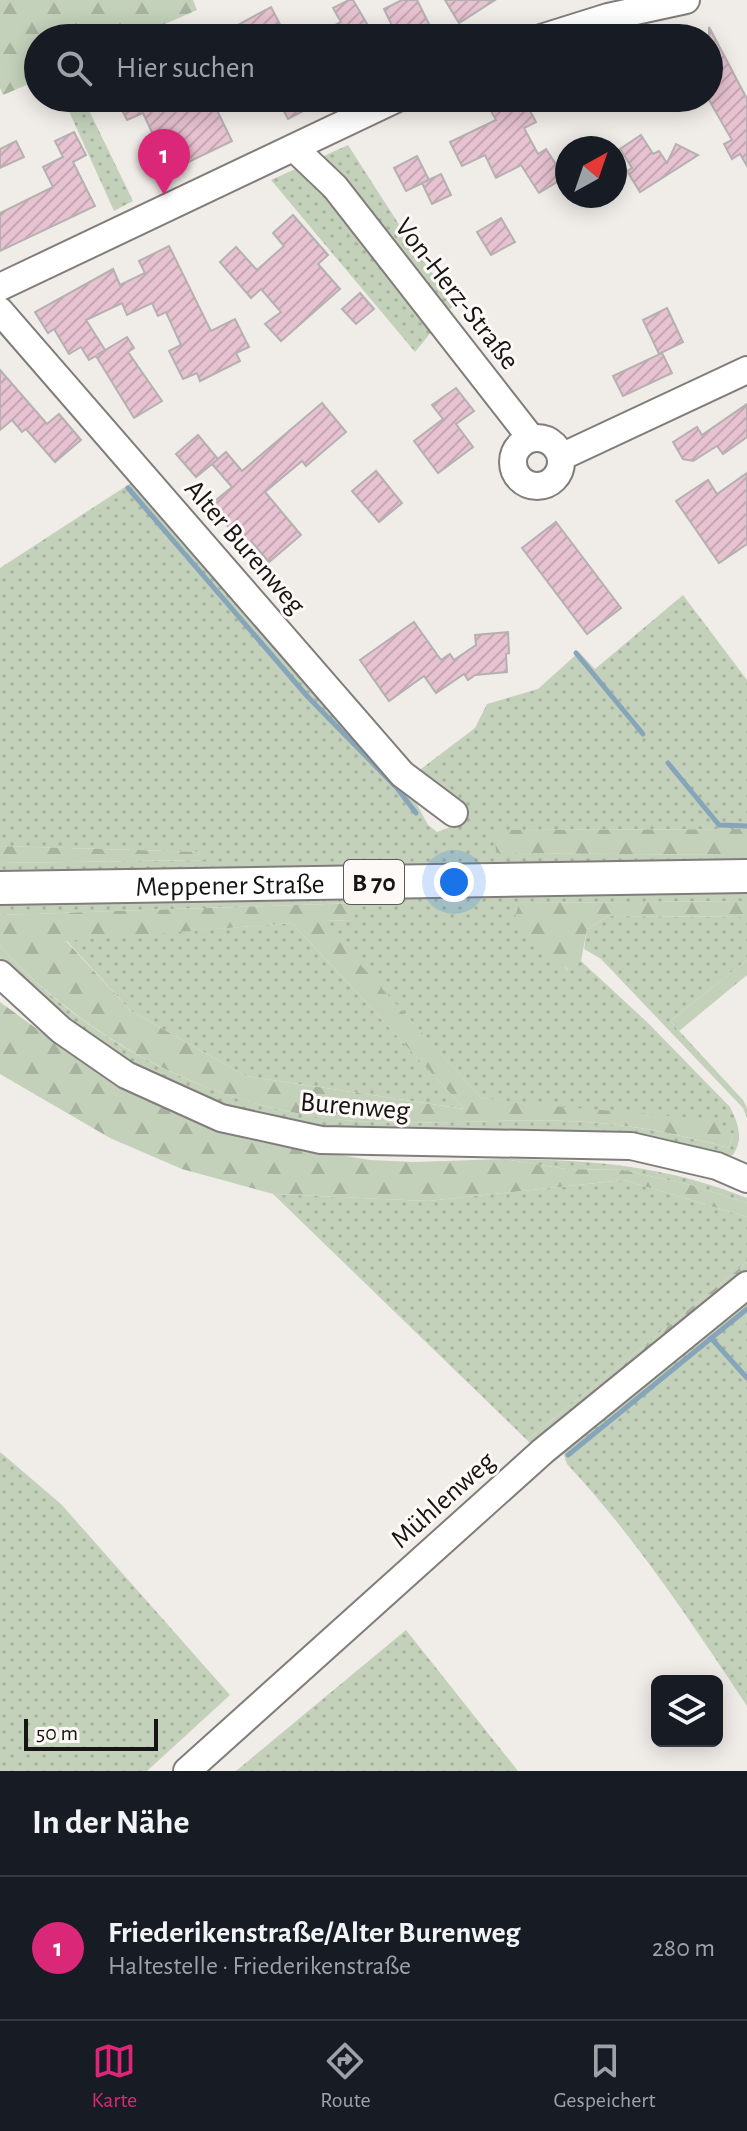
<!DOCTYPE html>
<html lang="de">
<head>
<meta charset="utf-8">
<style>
  :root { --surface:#171b24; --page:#242831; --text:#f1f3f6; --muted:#9ea1a6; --line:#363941; --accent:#db2777 }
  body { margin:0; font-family:"Alegreya Sans",sans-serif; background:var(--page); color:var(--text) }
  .controls { position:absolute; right:24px; bottom:24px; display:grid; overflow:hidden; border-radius:12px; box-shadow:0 4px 20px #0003 }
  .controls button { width:72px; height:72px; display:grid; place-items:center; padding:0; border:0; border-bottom:2px solid var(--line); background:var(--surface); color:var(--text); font:40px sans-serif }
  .compass { position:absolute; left:555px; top:136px; width:72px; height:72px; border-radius:50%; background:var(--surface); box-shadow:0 4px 20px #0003; rotate:40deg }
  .scale { position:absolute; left:24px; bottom:20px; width:134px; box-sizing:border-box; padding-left:8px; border:4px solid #161514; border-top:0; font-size:22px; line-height:28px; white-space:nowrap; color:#161514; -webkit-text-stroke:6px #fdf9f6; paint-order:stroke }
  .you { position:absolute; left:454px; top:882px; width:28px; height:28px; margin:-20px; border:6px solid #fff; border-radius:50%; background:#1a73e8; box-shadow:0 0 0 12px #1a73e833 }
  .badge { display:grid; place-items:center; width:52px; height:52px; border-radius:50%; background:var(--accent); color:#fff; font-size:26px; font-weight:700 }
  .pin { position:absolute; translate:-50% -66px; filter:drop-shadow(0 2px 4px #0008) }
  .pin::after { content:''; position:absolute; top:42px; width:28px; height:24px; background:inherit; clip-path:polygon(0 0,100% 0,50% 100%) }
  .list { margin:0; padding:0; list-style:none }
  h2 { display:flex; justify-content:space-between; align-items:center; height:104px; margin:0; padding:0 32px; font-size:34px }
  h2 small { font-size:26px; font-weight:400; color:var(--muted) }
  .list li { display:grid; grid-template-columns:52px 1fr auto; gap:24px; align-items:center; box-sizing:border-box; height:144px; padding:0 32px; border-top:2px solid var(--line) }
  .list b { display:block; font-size:30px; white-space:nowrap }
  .list p { margin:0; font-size:26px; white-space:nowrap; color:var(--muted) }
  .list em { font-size:26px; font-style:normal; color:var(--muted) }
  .icon { flex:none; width:44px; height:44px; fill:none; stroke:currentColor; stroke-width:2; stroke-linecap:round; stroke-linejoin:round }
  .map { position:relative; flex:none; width:747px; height:1771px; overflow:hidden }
  .search { position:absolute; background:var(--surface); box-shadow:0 4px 20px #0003; left:24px; right:24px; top:24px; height:88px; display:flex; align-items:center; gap:20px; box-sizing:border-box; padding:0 28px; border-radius:44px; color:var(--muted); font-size:30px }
  .sheet { height:248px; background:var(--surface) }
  nav { display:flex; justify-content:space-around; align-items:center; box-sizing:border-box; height:112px; border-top:2px solid var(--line); background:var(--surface); font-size:22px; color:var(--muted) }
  nav a { display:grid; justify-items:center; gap:4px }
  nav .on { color:var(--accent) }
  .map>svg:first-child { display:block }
  .grass { fill:url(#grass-dots) }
  .forest { fill:url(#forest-firs); fill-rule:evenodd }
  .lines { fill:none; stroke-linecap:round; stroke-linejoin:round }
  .stream { stroke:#86a5ba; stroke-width:5 }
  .building { fill:url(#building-hatch); stroke:#b5b0b1; stroke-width:2 }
  .minor-casing { stroke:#817d7a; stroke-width:30 }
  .major-casing { stroke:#817d7a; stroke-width:36 }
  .minor { stroke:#fff; stroke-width:26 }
  .major { stroke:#fff; stroke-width:32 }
  .labels { text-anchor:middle; stroke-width:6; stroke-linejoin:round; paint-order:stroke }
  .shield { fill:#fdf9f6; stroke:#5b5958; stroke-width:2 }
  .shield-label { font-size:26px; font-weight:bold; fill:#161514 }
  .street-label { font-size:28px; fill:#161514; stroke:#fdf9f6 }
</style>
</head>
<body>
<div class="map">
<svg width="747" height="1771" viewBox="0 0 747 1771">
  <defs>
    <pattern id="grass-dots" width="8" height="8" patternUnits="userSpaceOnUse" patternTransform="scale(2)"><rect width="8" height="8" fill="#c3d1ba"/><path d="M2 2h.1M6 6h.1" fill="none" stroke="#a7b39f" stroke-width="1.8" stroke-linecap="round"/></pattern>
    <pattern id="forest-firs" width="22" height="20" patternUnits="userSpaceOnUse" patternTransform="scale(2)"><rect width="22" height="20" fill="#c3d1ba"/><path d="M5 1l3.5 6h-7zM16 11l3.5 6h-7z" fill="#a7b39f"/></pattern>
    <pattern id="building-hatch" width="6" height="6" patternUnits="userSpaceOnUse" patternTransform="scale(2)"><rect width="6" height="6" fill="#e7c2d0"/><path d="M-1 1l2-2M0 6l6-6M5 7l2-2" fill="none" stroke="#c5a6b2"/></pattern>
  </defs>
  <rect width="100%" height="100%" fill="#f0ece8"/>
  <!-- grass -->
  <g class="grass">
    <polygon points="63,98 83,98 133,201 114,211"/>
    <polygon points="348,145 418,254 455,303 415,352 271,180"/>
    <polygon points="134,481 406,784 428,825 437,832 448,828 466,814 467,807 417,776 421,769 475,728 487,704 538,689 579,652 595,669 683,595 747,680 747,829 496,830 496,853 747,855 747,861 0,874 0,863 204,860 204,852 0,846 0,568"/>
    <path d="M747 885V901L519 903 567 970 581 961 648 1023 730 1107C738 1123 744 1139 733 1155L725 1156 603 1133 570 1131C516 1130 461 1131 406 1130 384 1130 361 1131 339 1129 209 1115 89 1054 0 958V946C88 1043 213 1107 344 1120 424 1128 506 1116 586 1122 634 1125 682 1135 729 1148L733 1134 481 1098 320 921 353 920 354 903 0 915V901Z"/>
    <polygon points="608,916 747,917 747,960 670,1021 743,1100 747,1108 747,1118 743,1108 601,959 584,949 587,929"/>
    <polygon points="292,923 465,1109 246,1076 131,1011 66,940"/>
    <path d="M504 1159C592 1160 664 1165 747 1198V1203L691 1185 622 1170 566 1169Z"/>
    <polygon points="624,1180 747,1217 747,1262 527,1440 273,1194 428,1201"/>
    <path d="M747 1299V1706C691 1622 636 1538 567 1464L563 1452 568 1444Z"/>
    <polygon points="0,1452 61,1504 230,1695 147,1771 0,1771"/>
    <polygon points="406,1630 518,1771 236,1771"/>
  </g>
  <!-- forest -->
  <g class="forest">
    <polygon points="0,0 193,0 197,10 133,38 38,38 38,80 3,95 0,88"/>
    <polygon points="747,829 747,855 728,855 496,853 495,830"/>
    <polygon points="0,846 204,852 205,860 0,863"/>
    <polygon points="747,901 747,917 608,916 587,929 581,961 568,970 515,918 519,903"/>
    <path d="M355 903 354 920 321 921 481 1098 519 1103 717 1120 733 1134 729 1148C683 1135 635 1125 586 1122 506 1116 424 1128 344 1120 214 1108 88 1042 0 946V915ZM292 923 464 1108V1109L246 1076 131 1011 66 941Z"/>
    <polygon points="747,960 747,975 679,1031 670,1021"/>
    <polygon points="0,1002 114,1085 185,1118 247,1139 370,1160 415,1162 504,1159 566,1169 622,1170 691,1185 747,1203 747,1217 624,1180 428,1201 273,1194 182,1169 110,1138 0,1074"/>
    <polygon points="747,1262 747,1281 532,1445 527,1440"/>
  </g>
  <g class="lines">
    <!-- stream -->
    <g class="stream">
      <polyline points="128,488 307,696 397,788 416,813"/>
      <polyline points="576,653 643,734"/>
      <polyline points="668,763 719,825 747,826"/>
      <polyline points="711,1338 747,1378"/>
      <polyline points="568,1455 747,1309"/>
    </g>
  </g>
  <!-- building -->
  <g class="building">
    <polygon points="349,0 353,0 370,29 354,38 311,38 341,22 333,8"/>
    <polygon points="402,0 417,0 431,28 410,38 398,38 384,9"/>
    <polygon points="445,0 495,0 459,23"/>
    <polygon points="271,7 287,38 242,38 236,26"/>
    <polygon points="709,27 747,99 747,166 740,154 732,159 724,144 732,140 709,100"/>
    <polygon points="116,98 211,98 232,141 170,171 143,113 127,120"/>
    <polygon points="277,98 328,98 288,119"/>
    <polygon points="484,98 523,98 536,122 524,128 538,154 546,149 557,166 567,159 567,176 539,193 521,165 496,178 485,155 462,166 450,142 496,120"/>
    <polygon points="74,132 86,155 73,162 95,206 0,251 0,213 53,187 43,167 63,157 55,141"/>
    <polygon points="641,135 653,154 659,151 667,163 676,144 698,155 640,192 627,171 632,168 620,149"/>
    <polygon points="16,141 24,157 0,168 0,149"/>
    <polygon points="417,156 429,180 406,191 394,168"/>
    <polygon points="441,174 451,195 432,204 422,183"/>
    <polygon points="293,215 328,255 318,264 340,289 281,341 265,324 281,312 261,289 251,298 220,262 236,247 257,270 284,246 273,233"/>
    <polygon points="501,218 515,242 491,255 477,232"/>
    <polygon points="169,246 211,331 235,319 249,347 236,353 240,361 200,381 197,373 183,379 169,351 181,345 166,312 158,316 152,303 127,315 122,303 86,320 105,350 97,355 127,337 134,348 128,352 162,401 134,418 96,356 89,360 81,347 69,354 54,329 48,333 35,312 113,269 120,285 145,273 139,261"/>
    <polygon points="360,293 374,309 356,324 342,309"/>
    <polygon points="667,308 683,342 659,354 643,320"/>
    <polygon points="662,353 672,373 623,396 613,376"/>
    <polygon points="0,370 47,424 59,414 81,440 55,462 26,429 22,432 12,420 0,430"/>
    <polygon points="456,388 474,411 456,424 473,447 438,473 414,441 443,419 432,405"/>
    <polygon points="322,403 346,432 306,466 302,461 265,492 301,535 269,562 252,542 245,547 210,505 232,487 212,464 226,452 242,471"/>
    <polygon points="747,404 747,437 723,454 717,446 693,461 683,459 673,442 697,427 702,435"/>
    <polygon points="198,435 218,459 196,477 176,454"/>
    <polygon points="376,471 402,503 379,522 352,491"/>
    <polygon points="747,473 747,544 719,563 676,501 708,480 717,494"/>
    <polygon points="556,522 621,608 587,634 522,548"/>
    <polygon points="414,622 441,660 450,654 454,660 476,645 475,635 508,632 509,653 506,654 507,672 475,675 468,680 464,674 436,693 424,676 389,701 360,660"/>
  </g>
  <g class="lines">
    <defs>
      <g id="minor">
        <polyline points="541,38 608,17 686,0"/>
        <polyline points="294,148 335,187 531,438"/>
        <polyline points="0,287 398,98"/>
        <polyline points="0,311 402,774 454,813"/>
        <circle cx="537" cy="462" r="24"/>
        <polyline points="561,457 747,370"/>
        <polyline points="0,974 61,1030 126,1075 221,1118 321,1140 631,1146 717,1166 747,1179"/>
        <polyline points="187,1771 543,1451 747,1285"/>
      </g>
      <g id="major">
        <path id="s1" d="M0 888 747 876"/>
      </g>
    </defs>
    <!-- minor casing -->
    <use href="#minor" class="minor-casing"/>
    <!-- major casing -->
    <use href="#major" class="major-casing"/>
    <!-- minor -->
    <use href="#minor" class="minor"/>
    <!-- major -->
    <use href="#major" class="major"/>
  </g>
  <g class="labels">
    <!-- shield labels -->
    <rect class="shield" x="344" y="860" width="60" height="44" rx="6"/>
    <g class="shield-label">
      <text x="374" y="891">B 70</text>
    </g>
    <!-- street labels -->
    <g class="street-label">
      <text transform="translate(458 293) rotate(52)" y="10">Von-Herz-Straße</text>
      <text transform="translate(246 546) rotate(49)" y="10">Alter Burenweg</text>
      <text dy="10" stroke="none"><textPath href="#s1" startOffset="230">Meppener Straße</textPath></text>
      <text transform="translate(355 1105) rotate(5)" y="10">Burenweg</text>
      <text transform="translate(442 1499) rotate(-42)" y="10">Mühlenweg</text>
    </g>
  </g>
</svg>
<div class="controls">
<button><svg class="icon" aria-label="layers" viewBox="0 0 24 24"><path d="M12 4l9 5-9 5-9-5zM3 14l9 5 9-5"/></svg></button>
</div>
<svg class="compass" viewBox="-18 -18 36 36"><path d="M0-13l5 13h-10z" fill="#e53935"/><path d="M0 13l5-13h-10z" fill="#9ea1a6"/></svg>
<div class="scale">50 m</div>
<div class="you"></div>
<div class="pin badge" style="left:164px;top:195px">1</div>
<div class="search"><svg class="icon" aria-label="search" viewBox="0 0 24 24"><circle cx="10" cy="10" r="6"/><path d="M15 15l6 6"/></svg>Hier suchen</div>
</div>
<section class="sheet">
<h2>In der Nähe<small></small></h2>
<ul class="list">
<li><span class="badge">1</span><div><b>Friederikenstraße/Alter Burenweg</b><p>Haltestelle · Friederikenstraße</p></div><em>280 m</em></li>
</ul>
</section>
<nav>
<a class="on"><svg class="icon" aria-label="map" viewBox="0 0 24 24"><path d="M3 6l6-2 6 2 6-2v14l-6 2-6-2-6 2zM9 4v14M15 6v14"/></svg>Karte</a>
<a><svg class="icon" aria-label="directions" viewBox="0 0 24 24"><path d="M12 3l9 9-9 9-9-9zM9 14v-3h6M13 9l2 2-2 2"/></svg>Route</a>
<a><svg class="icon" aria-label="saved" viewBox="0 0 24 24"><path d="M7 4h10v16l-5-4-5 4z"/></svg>Gespeichert</a>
</nav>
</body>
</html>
